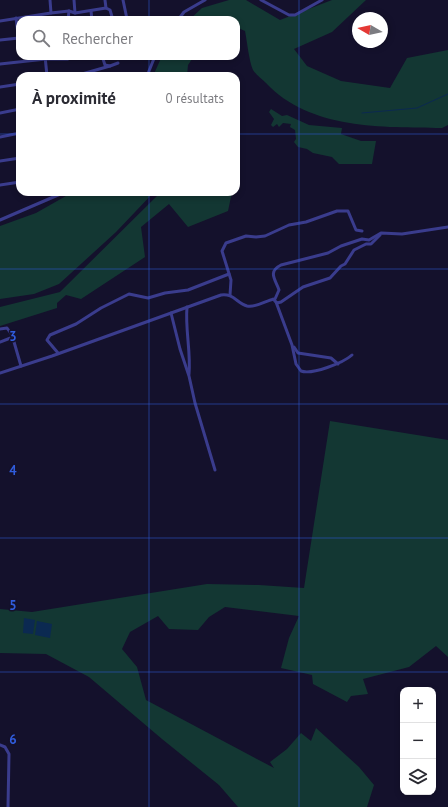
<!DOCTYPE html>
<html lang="fr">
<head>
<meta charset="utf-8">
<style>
  :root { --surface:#fff; --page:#f7f7f7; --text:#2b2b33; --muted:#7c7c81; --line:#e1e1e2 }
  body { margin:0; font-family:"PT Sans",sans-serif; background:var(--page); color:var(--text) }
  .controls { position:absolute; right:12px; bottom:12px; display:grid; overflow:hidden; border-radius:8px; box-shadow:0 2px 6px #0003 }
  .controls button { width:36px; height:36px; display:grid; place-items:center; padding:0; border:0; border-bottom:1px solid var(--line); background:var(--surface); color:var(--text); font:20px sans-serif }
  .compass { position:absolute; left:352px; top:12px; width:36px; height:36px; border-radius:50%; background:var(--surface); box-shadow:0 2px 6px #0003; rotate:279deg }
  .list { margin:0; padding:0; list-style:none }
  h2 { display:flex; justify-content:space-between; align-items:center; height:52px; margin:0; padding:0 16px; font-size:17px }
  h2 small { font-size:13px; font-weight:400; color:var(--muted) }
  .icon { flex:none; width:22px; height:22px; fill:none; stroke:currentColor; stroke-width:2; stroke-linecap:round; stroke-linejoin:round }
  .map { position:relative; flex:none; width:448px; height:807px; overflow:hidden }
  .search { position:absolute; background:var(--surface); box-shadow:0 2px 6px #0003; left:16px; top:16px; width:224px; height:44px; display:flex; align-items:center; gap:10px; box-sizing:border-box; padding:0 14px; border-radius:12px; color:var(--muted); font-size:15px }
  .panel { position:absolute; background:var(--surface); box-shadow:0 2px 6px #0003; left:16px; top:72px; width:224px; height:124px; border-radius:12px }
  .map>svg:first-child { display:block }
  .green { fill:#133733 }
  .water { fill:#0b2951 }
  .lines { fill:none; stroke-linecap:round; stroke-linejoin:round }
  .stream { stroke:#0b2951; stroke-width:1 }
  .minor { stroke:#3a3c8d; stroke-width:3 }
  .grid { fill:none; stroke:#305cdc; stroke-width:1; stroke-opacity:0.55 }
  .grid-label { font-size:13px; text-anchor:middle; font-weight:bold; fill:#305cdc; stroke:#14112c; stroke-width:3; stroke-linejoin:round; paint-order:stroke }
</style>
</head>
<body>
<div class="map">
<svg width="448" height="807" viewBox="0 0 448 807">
  <rect width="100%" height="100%" fill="#14112c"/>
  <!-- green -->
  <g class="green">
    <path d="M229 0H246L280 20 332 0H366L332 32 294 49 307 66 341 81 390 88 407 58 448 50V125L442 128C383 127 310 130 266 83 262 79 256 75 253 70 249 61 247 41 245 31L236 27V20H189L202 8Z"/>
    <polygon points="162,56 194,56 188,65 187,76 153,76"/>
    <polygon points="271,109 282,116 287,115 309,125 342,128 341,134 361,141 376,141 372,164 339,164 332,157 313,153 307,149 298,147 294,142 296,139 295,130 290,127 291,124 283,123 279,127 277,124 273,127 271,125 274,119 269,112"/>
    <polygon points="73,192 154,192 116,232 59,284 34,294 0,299 0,226 36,213"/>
    <polygon points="161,192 232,192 228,211 188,227 169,204 141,227 145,257 81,299 66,295 57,303 57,308 0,326 0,307 60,292"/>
    <polygon points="330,421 448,440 448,657 436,646 409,667 363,679 368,694 351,696 347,702 313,684 312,675 281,668 289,638 299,616 225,607 209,617 198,630 169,629 158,616 130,632 122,649 137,667 146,700 274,768 270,762 287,749 301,733 311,741 316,728 359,767 374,785 367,807 238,807 219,785 162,739 89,677 46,654 0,653 0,609 32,612 207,584 259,585 304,588"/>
  </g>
  <!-- water -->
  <g class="water">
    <polygon points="24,618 35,620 33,634 23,633"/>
    <polygon points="37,621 52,624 50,638 35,635"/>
  </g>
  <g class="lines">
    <!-- stream -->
    <polyline class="stream" points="362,113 417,108 448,94"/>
    <!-- minor -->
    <g class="minor">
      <polyline points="50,0 51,13"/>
      <polyline points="74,0 75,13"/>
      <polyline points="105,0 106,8 110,10 113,20"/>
      <polyline points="123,0 127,19"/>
      <polyline points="261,0 289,15 295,15 322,0"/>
      <polyline points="91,11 92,20"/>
      <polyline points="16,18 20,50"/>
      <polyline points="68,20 69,11"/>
      <polyline points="178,20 184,12 205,0"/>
      <polyline points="0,21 51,13 69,11 75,13 106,8"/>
      <polyline points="0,40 19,38"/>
      <polyline points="45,56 47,76"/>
      <polyline points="102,56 105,65 110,66 118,63"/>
      <polyline points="0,64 46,59 68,59 71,56"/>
      <polyline points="75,76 110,66"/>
      <polyline points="147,76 155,56"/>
      <polyline points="0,87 20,84"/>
      <polyline points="0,113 20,109"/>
      <polyline points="0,137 20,133"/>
      <polyline points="0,161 20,158"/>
      <polyline points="0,185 20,182"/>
      <polyline points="0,220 65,192"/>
      <polyline points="230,295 231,280 222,251 226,243 246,236 256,237 265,236 289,225 306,222 337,211 348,211 356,230 362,231"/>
      <polyline points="273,299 277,303 281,302 303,287 330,278 341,266 345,264 354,250 366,244 371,244 380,235"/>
      <path d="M276 302 292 345 296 364 301 371C312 375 343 363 352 355"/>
      <path d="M187 307C185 330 191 351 189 374"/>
      <polyline points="171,313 180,349 189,376 195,403 215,470"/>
      <polyline points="0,329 7,328 12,335 21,366"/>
      <polyline points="0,342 13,337"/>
      <polyline points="294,347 298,353 331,358 338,364"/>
      <polyline points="58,353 47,340 50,335 76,324 101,308 129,294 148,298 165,293 188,290 229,274"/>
      <path d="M0 373 52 356 221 295C233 293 237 303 247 306 257 308 266 300 275 299L279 290C276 280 267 272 281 265L328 253 341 246 362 239 369 240 381 233 402 234 448 227"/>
      <polyline points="0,745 5,747 9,754 8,807"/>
    </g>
  </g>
  <!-- grid -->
  <path class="grid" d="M149 0V20M299 0V807M149 56V76M0 134H20M236 134H448M149 192V807M0 269H448M0 404H448M0 538H448M0 672H448"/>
  <g class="grid-label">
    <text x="13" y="341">3</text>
    <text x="13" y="475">4</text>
    <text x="13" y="610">5</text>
    <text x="13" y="744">6</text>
  </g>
</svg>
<div class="controls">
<button>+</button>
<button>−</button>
<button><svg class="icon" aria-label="layers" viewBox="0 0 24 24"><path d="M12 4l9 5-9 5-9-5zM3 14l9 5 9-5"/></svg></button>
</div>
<svg class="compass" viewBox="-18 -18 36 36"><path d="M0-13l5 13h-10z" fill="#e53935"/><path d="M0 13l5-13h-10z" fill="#7c7c81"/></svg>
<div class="search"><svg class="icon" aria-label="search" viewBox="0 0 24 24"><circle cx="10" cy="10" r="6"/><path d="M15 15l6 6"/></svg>Rechercher</div>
<section class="panel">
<h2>À proximité<small>0 résultats</small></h2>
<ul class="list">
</ul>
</section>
</div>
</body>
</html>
